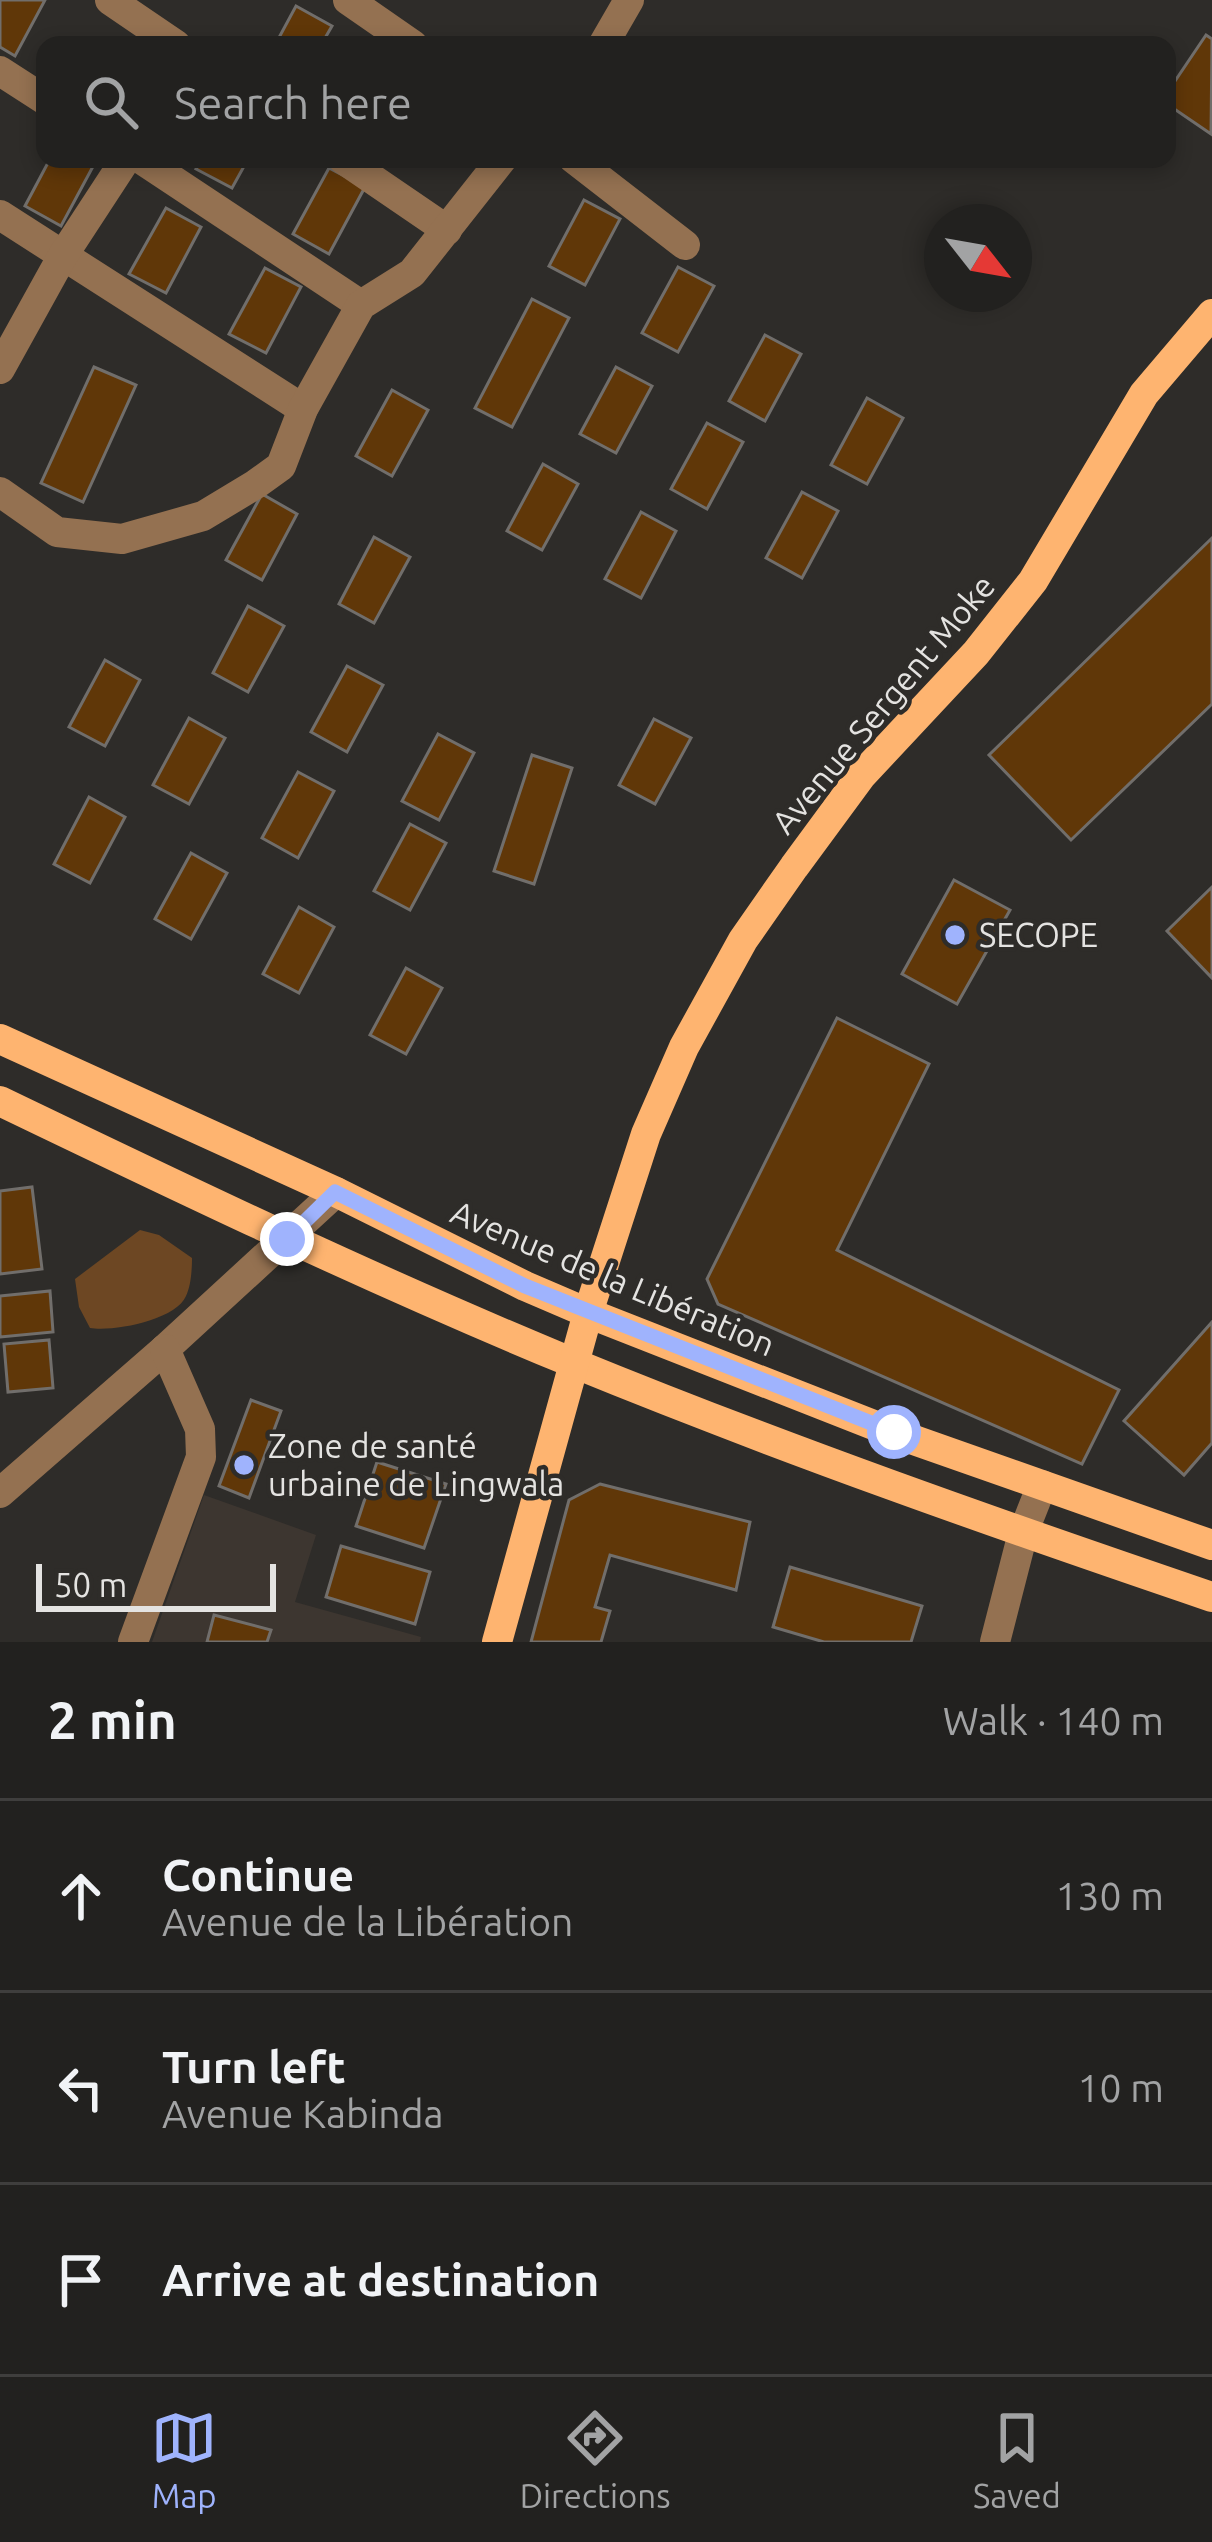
<!DOCTYPE html>
<html lang="en">
<head>
<meta charset="utf-8">
<style>
  :root { --surface:#22211f; --page:#2e2e2c; --text:#f1f3f6; --muted:#a2a3a4; --line:#3f3e3d; --accent:#9fb3fd }
  body { margin:0; font-family:Ubuntu,sans-serif; background:var(--page); color:var(--text) }
  .compass { position:absolute; left:924px; top:204px; width:108px; height:108px; border-radius:50%; background:var(--surface); box-shadow:0 6px 18px #0003; rotate:121deg }
  .scale { position:absolute; left:36px; bottom:30px; width:240px; box-sizing:border-box; padding-left:12px; border:6px solid #e4e3e1; border-top:0; font-size:33px; line-height:42px; white-space:nowrap; color:#e4e3e1; -webkit-text-stroke:9px #2e2c29; paint-order:stroke }
  .stop { position:absolute; width:36px; height:36px; margin:-27px; border:9px solid #9fb3fd; border-radius:50%; background:#fff }
  .stop.end { background:#9fb3fd; border-color:#fff; box-shadow:0 3px 12px #0008 }
  .list { margin:0; padding:0; list-style:none }
  h2 { display:flex; justify-content:space-between; align-items:center; height:156px; margin:0; padding:0 48px; font-size:51px }
  h2 small { font-size:39px; font-weight:400; color:var(--muted) }
  .list li { display:grid; grid-template-columns:78px 1fr auto; gap:36px; align-items:center; box-sizing:border-box; height:192px; padding:0 48px; border-top:3px solid var(--line) }
  .list b { display:block; font-size:45px; white-space:nowrap }
  .list p { margin:0; font-size:39px; white-space:nowrap; color:var(--muted) }
  .list em { font-size:39px; font-style:normal; color:var(--muted) }
  .icon { flex:none; width:66px; height:66px; fill:none; stroke:currentColor; stroke-width:2; stroke-linecap:round; stroke-linejoin:round }
  .map { position:relative; flex:none; width:1212px; height:1642px; overflow:hidden }
  .search { position:absolute; background:var(--surface); box-shadow:0 6px 18px #0003; left:36px; right:36px; top:36px; height:132px; display:flex; align-items:center; gap:30px; box-sizing:border-box; padding:0 42px; border-radius:24px; color:var(--muted); font-size:45px }
  .sheet { height:732px; background:var(--surface) }
  nav { display:flex; justify-content:space-around; align-items:center; box-sizing:border-box; height:168px; border-top:3px solid var(--line); background:var(--surface); font-size:33px; color:var(--muted) }
  nav a { display:grid; justify-items:center; gap:6px }
  nav .on { color:var(--accent) }
  .map>svg:first-child { display:block }
  .built { fill:#3d3630 }
  .green { fill:#6d4723 }
  .building { fill:#603708; stroke:#716e6b; stroke-width:3 }
  .lines { fill:none; stroke-linecap:round; stroke-linejoin:round }
  .minor { stroke:#947151; stroke-width:30 }
  .major { stroke:#feb470; stroke-width:30 }
  .route { stroke:#9fb3fd; stroke-width:15 }
  .poi-dot { fill:#9fb3fd; stroke:#2e2c29; stroke-width:4.5 }
  .labels { text-anchor:middle; stroke-width:9; stroke-linejoin:round; paint-order:stroke }
  .street-label { font-size:33px; fill:#e4e3e1; stroke:#2e2c29 }
  .poi-label { font-size:33px; fill:#e4e3e1; stroke:#2e2c29; text-anchor:start }
</style>
</head>
<body>
<div class="map">
<svg width="1212" height="1642" viewBox="0 0 1212 1642">
  <rect width="100%" height="100%" fill="#2e2c29"/>
  <!-- built -->
  <polygon class="built" points="204,1495 316,1535 295,1602 421,1637 420,1642 152,1642"/>
  <!-- green -->
  <path class="green" d="M140 1230 159 1235 192 1258C192 1269 191 1286 186 1296 176 1320 113 1332 90 1328L79 1307 75 1279Z"/>
  <!-- building -->
  <g class="building">
    <polygon points="0,0 45,0 15,56 0,47"/>
    <polygon points="296,6 332,26 321,45 275,45"/>
    <polygon points="1206,35 1212,39 1211,134 1167,104 1167,93"/>
    <polygon points="50,159 97,159 61,226 25,206"/>
    <polygon points="202,159 248,159 232,188 196,169"/>
    <polygon points="329,168 365,187 329,254 293,234"/>
    <polygon points="584,200 620,219 585,285 549,266"/>
    <polygon points="166,208 201,227 166,293 129,274"/>
    <polygon points="678,267 714,286 678,352 642,333"/>
    <polygon points="265,268 301,287 266,353 229,334"/>
    <polygon points="532,299 569,318 512,427 475,408"/>
    <polygon points="765,335 801,354 765,421 729,401"/>
    <polygon points="94,367 136,385 83,502 41,483"/>
    <polygon points="616,367 652,386 616,453 580,434"/>
    <polygon points="392,390 428,410 392,476 356,456"/>
    <polygon points="867,398 903,418 867,484 831,465"/>
    <polygon points="707,423 743,442 707,509 671,489"/>
    <polygon points="543,464 578,484 542,550 507,531"/>
    <polygon points="802,492 838,511 802,578 766,558"/>
    <polygon points="262,494 297,514 262,580 226,560"/>
    <polygon points="641,512 676,531 641,598 605,579"/>
    <polygon points="374,537 410,557 374,623 339,604"/>
    <polygon points="1212,538 1212,704 1071,840 989,755"/>
    <polygon points="248,606 284,626 248,692 213,673"/>
    <polygon points="105,660 140,680 105,746 69,727"/>
    <polygon points="347,666 383,685 347,752 311,732"/>
    <polygon points="189,718 225,738 189,804 153,785"/>
    <polygon points="654,719 691,738 655,804 619,785"/>
    <polygon points="438,734 474,753 439,820 402,801"/>
    <polygon points="532,755 572,768 534,884 494,871"/>
    <polygon points="298,772 334,791 298,858 262,838"/>
    <polygon points="89,797 125,817 90,883 54,864"/>
    <polygon points="410,824 446,843 410,910 374,891"/>
    <polygon points="191,853 227,873 191,939 155,919"/>
    <polygon points="954,880 1010,910 957,1004 902,974"/>
    <polygon points="1212,887 1212,978 1167,931"/>
    <polygon points="299,907 334,927 299,993 263,974"/>
    <polygon points="406,968 442,988 406,1054 370,1035"/>
    <polygon points="837,1018 929,1064 837,1250 1119,1390 1082,1464 718,1304 707,1279"/>
    <polygon points="32,1187 42,1269 0,1274 0,1191"/>
    <polygon points="50,1291 53,1332 0,1337 0,1296"/>
    <polygon points="1212,1322 1212,1443 1184,1475 1124,1421"/>
    <polygon points="49,1340 53,1388 8,1392 4,1344"/>
    <polygon points="251,1400 281,1411 249,1498 219,1486"/>
    <polygon points="377,1462 446,1484 424,1548 356,1526"/>
    <polygon points="600,1484 750,1522 736,1590 610,1555 595,1607 610,1611 601,1642 531,1642 569,1500"/>
    <polygon points="341,1546 430,1572 415,1624 326,1597"/>
    <polygon points="790,1567 922,1606 911,1642 824,1642 773,1627"/>
    <polygon points="214,1615 271,1630 267,1642 207,1642"/>
  </g>
  <g class="lines">
    <!-- minor -->
    <g class="minor">
      <polyline points="110,0 176,45"/>
      <polyline points="348,0 413,45"/>
      <polyline points="603,45 629,0"/>
      <polyline points="0,71 45,100"/>
      <polyline points="141,159 361,305"/>
      <polyline points="343,159 447,230"/>
      <polyline points="574,159 685,245"/>
      <polyline points="0,215 303,409"/>
      <polyline points="0,369 62,257 126,159"/>
      <polyline points="0,492 57,532 122,539 203,516 256,484 281,466 303,409 361,305 412,273 502,159"/>
      <polyline points="0,1493 165,1349 336,1192"/>
      <polyline points="133,1642 201,1457 200,1429 165,1349"/>
      <polyline points="995,1642 1023,1533 1042,1485"/>
    </g>
    <!-- major -->
    <g class="major">
      <polyline points="0,1039 336,1192 525,1286 588,1313 894,1433 1212,1545"/>
      <path d="M0 1101C189 1192 377 1282 571 1362 781 1448 997 1524 1212 1597"/>
      <polyline points="497,1642 588,1313 646,1134 684,1047 743,940 794,867 861,776 976,653 1033,581 1144,394 1212,314"/>
    </g>
  </g>
  <g class="lines">
    <!-- route -->
    <polyline class="route" points="287,1239 335,1192 525,1286 894,1432"/>
  </g>
  <!-- markers -->
  <g class="poi-dot">
    <circle cx="955" cy="935" r="12"/>
    <circle cx="244" cy="1465" r="12"/>
  </g>
  <g class="labels">
    <!-- street labels -->
    <g class="street-label">
      <text transform="translate(883 704) rotate(-50)" y="12">Avenue Sergent Moke</text>
      <text transform="translate(613 1278) rotate(23)" y="12">Avenue de la Libération</text>
    </g>
    <!-- poi labels -->
    <g class="poi-label">
      <text x="979" y="947">SECOPE</text>
      <text x="268" y="1458">Zone de santé<tspan x="268" dy="38">urbaine de Lingwala</tspan></text>
    </g>
  </g>
</svg>
<svg class="compass" viewBox="-18 -18 36 36"><path d="M0-13l5 13h-10z" fill="#e53935"/><path d="M0 13l5-13h-10z" fill="#a2a3a4"/></svg>
<div class="scale">50 m</div>
<div class="stop" style="left:894px;top:1432px"></div>
<div class="stop end" style="left:287px;top:1239px"></div>
<div class="search"><svg class="icon" aria-label="search" viewBox="0 0 24 24"><circle cx="10" cy="10" r="6"/><path d="M15 15l6 6"/></svg>Search here</div>
</div>
<section class="sheet">
<h2>2 min<small>Walk · 140 m</small></h2>
<ul class="list">
<li><svg class="icon" aria-label="ahead" viewBox="0 0 24 24"><path d="M12 20V5M6 11l6-6 6 6"/></svg><div><b>Continue</b><p>Avenue de la Libération</p></div><em>130 m</em></li>
<li><svg class="icon" aria-label="left" viewBox="0 0 24 24"><path d="M17 20v-9H6M10 6l-5 5 5 5"/></svg><div><b>Turn left</b><p>Avenue Kabinda</p></div><em>10 m</em></li>
<li><svg class="icon" aria-label="arrive" viewBox="0 0 24 24"><path d="M6 21V4h12l-3 4 3 4H6"/></svg><div><b>Arrive at destination</b></div></li>
</ul>
</section>
<nav>
<a class="on"><svg class="icon" aria-label="map" viewBox="0 0 24 24"><path d="M3 6l6-2 6 2 6-2v14l-6 2-6-2-6 2zM9 4v14M15 6v14"/></svg>Map</a>
<a><svg class="icon" aria-label="directions" viewBox="0 0 24 24"><path d="M12 3l9 9-9 9-9-9zM9 14v-3h6M13 9l2 2-2 2"/></svg>Directions</a>
<a><svg class="icon" aria-label="saved" viewBox="0 0 24 24"><path d="M7 4h10v16l-5-4-5 4z"/></svg>Saved</a>
</nav>
</body>
</html>
